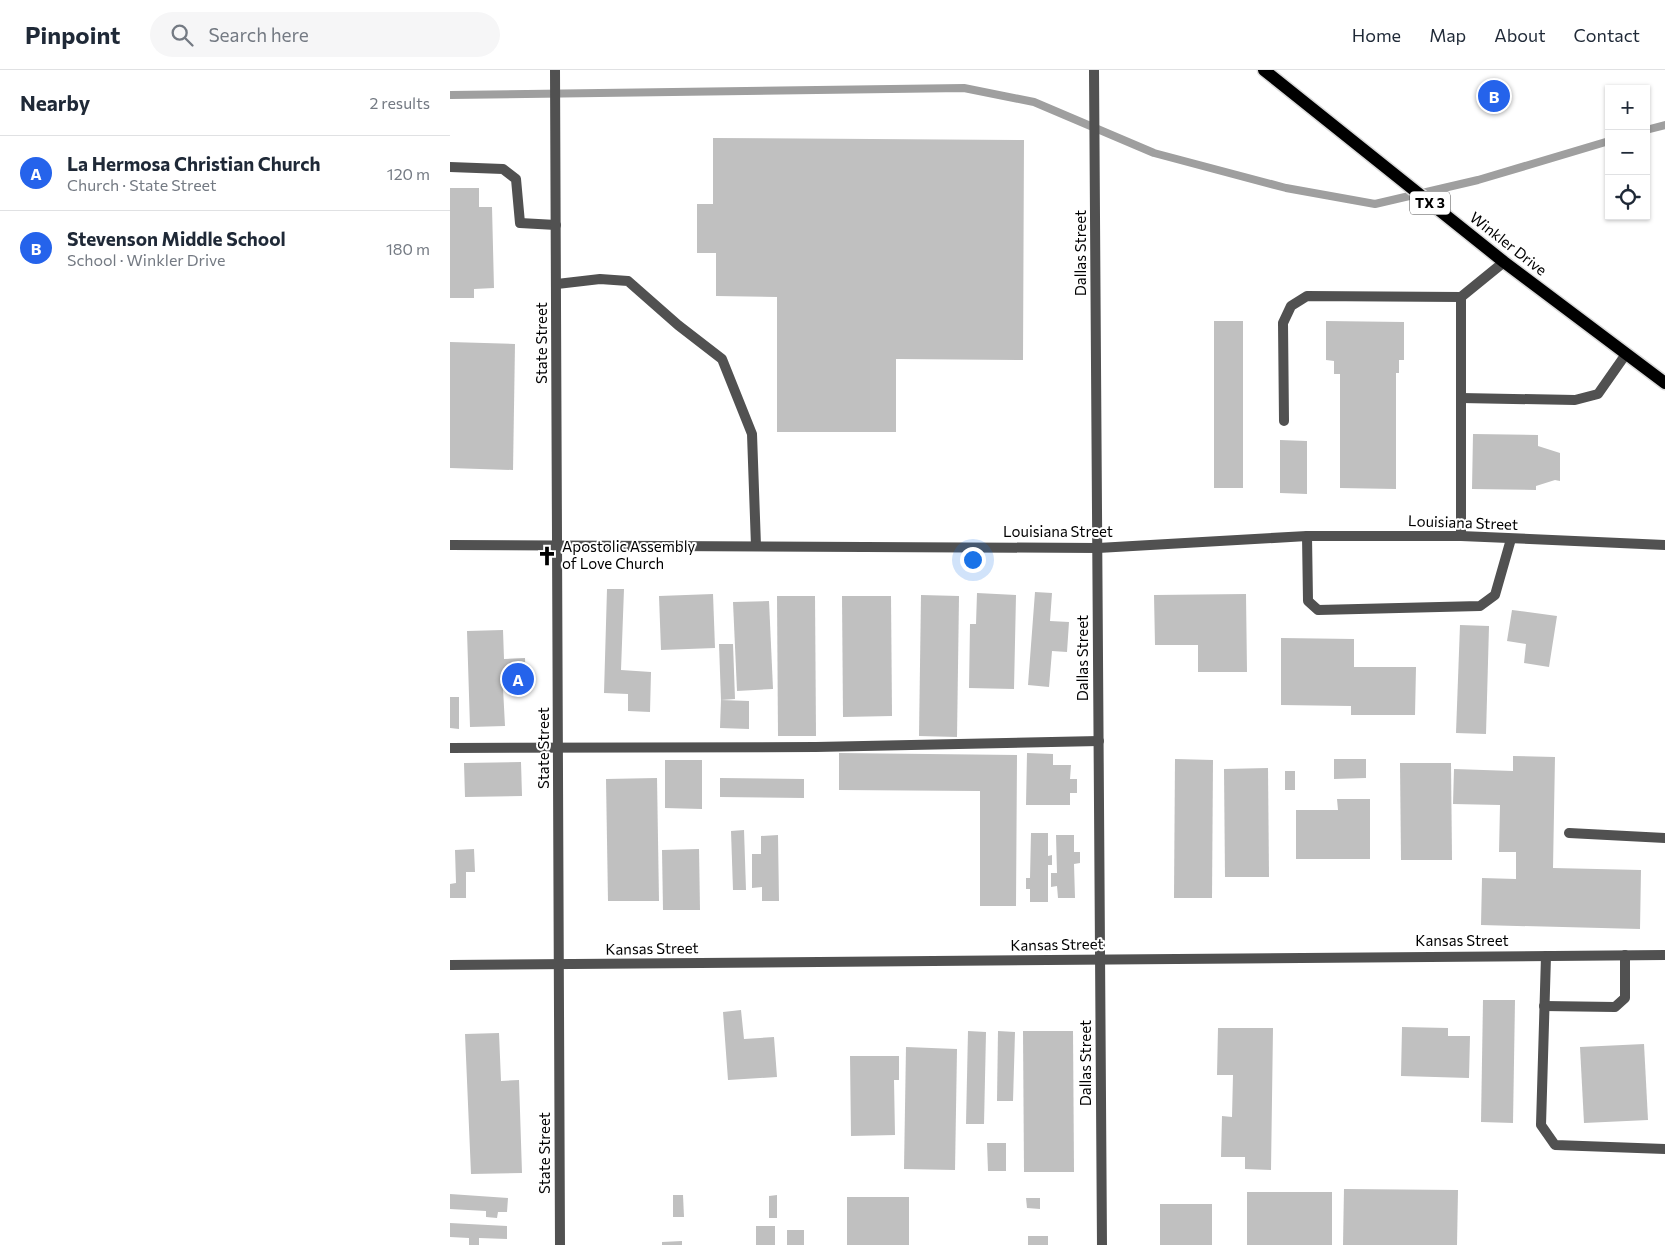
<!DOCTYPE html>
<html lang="en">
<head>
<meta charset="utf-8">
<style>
  :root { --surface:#fff; --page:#f6f6f7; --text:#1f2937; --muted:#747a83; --line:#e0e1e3; --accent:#2563eb }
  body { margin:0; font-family:Commissioner,sans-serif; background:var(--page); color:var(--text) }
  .controls { position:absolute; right:15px; top:15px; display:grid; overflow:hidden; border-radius:0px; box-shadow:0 1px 4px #0004 }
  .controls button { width:45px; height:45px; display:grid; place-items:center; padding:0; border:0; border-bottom:1px solid var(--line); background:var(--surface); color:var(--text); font:25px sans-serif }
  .you { position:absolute; left:522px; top:489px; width:18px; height:18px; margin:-12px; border:4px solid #fff; border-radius:50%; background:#1a73e8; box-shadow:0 0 0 8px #1a73e833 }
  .badge { display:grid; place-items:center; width:32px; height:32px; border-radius:50%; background:var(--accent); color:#fff; font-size:16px; font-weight:700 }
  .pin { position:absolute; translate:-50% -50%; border:2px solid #fff; box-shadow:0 1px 5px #0006 }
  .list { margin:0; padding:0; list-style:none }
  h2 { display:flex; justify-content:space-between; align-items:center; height:65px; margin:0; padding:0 20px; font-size:21px }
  h2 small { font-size:16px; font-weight:400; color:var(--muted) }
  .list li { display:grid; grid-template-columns:32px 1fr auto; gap:15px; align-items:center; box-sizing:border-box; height:75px; padding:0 20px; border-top:1px solid var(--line) }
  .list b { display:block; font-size:19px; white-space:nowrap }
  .list p { margin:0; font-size:16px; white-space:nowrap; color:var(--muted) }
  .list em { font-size:16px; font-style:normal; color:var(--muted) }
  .icon { flex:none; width:28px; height:28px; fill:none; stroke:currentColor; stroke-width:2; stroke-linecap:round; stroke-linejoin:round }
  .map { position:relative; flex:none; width:1215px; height:1175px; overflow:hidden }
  header { display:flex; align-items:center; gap:30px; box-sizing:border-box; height:70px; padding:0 25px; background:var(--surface); border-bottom:1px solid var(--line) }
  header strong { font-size:24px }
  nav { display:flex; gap:28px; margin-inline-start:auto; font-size:18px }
  .search { width:350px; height:45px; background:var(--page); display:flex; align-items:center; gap:12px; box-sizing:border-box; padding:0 18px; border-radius:28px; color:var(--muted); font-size:19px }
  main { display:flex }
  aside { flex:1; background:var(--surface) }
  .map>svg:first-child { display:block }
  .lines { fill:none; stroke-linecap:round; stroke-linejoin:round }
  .stream { stroke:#9f9f9f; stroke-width:8 }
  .building { fill:#c0c0c0 }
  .primary-casing { stroke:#dbdbdb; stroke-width:15 }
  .lane { stroke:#515151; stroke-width:10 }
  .street { stroke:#515151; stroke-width:10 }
  .primary { stroke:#000; stroke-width:12 }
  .labels { text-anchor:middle; stroke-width:4; stroke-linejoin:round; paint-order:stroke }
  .shield { fill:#fff; stroke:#4c4c4c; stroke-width:1 }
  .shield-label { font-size:14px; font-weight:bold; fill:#000 }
  .street-label { font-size:15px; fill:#000; stroke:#fff }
  .poi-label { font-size:15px; fill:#000; stroke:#fff; text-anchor:start }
</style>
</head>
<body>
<header>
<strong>Pinpoint</strong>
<div class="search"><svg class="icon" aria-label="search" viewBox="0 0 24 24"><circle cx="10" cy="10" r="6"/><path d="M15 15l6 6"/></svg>Search here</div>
<nav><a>Home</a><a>Map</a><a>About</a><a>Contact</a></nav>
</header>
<main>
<aside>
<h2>Nearby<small>2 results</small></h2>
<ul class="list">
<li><span class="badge">A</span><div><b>La Hermosa Christian Church</b><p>Church · State Street</p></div><em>120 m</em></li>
<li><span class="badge">B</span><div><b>Stevenson Middle School</b><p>School · Winkler Drive</p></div><em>180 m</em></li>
</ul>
</aside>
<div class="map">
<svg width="1215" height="1175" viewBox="0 0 1215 1175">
  <rect width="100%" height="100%" fill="#fff"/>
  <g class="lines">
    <!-- stream -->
    <g class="stream">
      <polyline points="0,25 514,18 584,32 704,83 836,118 925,134 1028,110 1159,71"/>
      <polyline points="1196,60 1215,55"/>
    </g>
  </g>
  <!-- building -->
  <g class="building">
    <polygon points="263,68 574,70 573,290 446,289 446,362 327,362 327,227 266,226 266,183 247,183 247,134 263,134"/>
    <polygon points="0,118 29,118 29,137 42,137 44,218 24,219 24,228 0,228"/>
    <rect x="764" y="251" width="29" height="167"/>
    <polygon points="876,251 954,252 954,290 949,290 949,303 946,303 946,419 890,418 890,304 884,304 884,291 876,290"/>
    <polygon points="0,272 65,274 63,400 0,398"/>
    <polygon points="1023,364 1088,365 1088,376 1110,383 1110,411 1105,410 1086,416 1086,420 1022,419"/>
    <polygon points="830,370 857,371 857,424 830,423"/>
    <polygon points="157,519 174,519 171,600 201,602 200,642 178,641 178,624 154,623"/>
    <polygon points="585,522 602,523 600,551 619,552 617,582 602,581 599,617 578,615"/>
    <polygon points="527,523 566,525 564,619 519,618 520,554 526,554"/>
    <polygon points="263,524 265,578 211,580 209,526"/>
    <polygon points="796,524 797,602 748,602 748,575 705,575 704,525"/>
    <polygon points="471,525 509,526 507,667 469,666"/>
    <polygon points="327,526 365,526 366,666 328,666"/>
    <polygon points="392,526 441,526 442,646 393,647"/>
    <polygon points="319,531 323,619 287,621 283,532"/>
    <polygon points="1062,540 1107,546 1099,597 1074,593 1076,574 1057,571"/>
    <polygon points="1010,555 1039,556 1036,664 1006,663"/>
    <polygon points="53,560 54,589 75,588 76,617 53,618 55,656 20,657 17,561"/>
    <polygon points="831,568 904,569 904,597 966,597 965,645 901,645 901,636 831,635"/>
    <polygon points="269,574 283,574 285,629 271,630"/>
    <polygon points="0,627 9,627 9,659 0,658"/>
    <polygon points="271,630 299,631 299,659 270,658"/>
    <polygon points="389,683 567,685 566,836 530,836 530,721 389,720"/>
    <polygon points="577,683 603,684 603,695 621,695 620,709 627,709 627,723 620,723 620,735 576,735"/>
    <polygon points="1063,686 1105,687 1103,798 1191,800 1190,859 1031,855 1032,808 1066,809 1066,782 1049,782 1050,735 1003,734 1004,699 1063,701"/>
    <polygon points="725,689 763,690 762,828 724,828"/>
    <polygon points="884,689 916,689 916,708 884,709"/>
    <polygon points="215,690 252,690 252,739 215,738"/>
    <polygon points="71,692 72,726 15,727 14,693"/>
    <polygon points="950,693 1001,693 1002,790 951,790"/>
    <polygon points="818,698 819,807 775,807 774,699"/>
    <rect x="835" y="701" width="10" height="19"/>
    <polygon points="207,708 209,831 158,831 156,709"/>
    <polygon points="270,708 354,709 354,728 270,727"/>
    <polygon points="887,729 920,729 920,789 846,789 846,740 888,740"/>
    <polygon points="294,760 296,820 283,820 281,761"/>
    <polygon points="581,763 598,763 598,786 602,785 602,795 598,795 598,832 580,832 580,819 576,819 576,808 580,808"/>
    <polygon points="328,765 329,831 312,831 312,817 302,818 302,784 311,784 311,766"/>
    <polygon points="606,765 624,765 624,782 630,782 630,793 624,794 625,828 608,828 607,816 601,817 601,803 607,803"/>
    <polygon points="24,779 25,802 16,802 16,828 0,828 0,814 6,813 5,780"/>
    <polygon points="249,779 250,840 213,840 212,780"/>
    <polygon points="1033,930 1065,930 1063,1053 1031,1052"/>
    <polygon points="291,940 294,969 324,967 327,1007 278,1010 273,942"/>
    <polygon points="952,957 998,958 998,966 1020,966 1019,1008 951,1006"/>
    <polygon points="768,958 823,958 821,1100 795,1099 795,1087 771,1087 772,1046 782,1047 783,1005 767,1005"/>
    <polygon points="518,961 536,962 534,1054 516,1054"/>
    <polygon points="548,961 565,962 563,1031 547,1031"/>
    <polygon points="573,961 623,961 624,1102 574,1102"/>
    <polygon points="49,963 51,1011 69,1010 72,1103 21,1104 15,964"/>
    <polygon points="1194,974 1198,1050 1134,1053 1130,977"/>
    <polygon points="456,977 507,979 505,1100 454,1099"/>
    <polygon points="400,986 449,986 449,1010 444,1010 445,1065 401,1066"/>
    <polygon points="537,1073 556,1073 556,1101 538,1101"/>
    <polygon points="894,1119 1008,1120 1007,1175 893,1175"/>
    <rect x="797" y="1122" width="85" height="53"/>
    <polygon points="0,1124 58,1128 57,1142 48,1142 47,1148 36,1147 36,1141 0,1139"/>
    <polygon points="223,1125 233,1125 234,1147 223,1147"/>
    <polygon points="327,1125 327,1148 319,1148 319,1126"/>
    <rect x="397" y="1127" width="62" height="48"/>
    <polygon points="576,1128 590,1128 590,1139 577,1138"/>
    <rect x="710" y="1134" width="52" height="41"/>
    <polygon points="0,1153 57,1156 57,1169 29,1168 29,1175 19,1175 19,1168 0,1167"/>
    <rect x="306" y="1156" width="19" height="19"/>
    <rect x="337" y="1160" width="17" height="15"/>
    <rect x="578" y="1166" width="20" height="9"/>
    <polygon points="232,1171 232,1175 212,1175 212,1172"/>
  </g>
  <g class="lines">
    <defs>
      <polyline id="primary" points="814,0 1054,192 1215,313"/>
    </defs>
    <!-- primary casing -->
    <use href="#primary" class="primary-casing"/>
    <!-- lane -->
    <g class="lane">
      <polyline points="0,97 53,99 66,109 70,153 106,155"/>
      <polyline points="107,214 150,209 178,211 228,255 272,289 302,364 306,476"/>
      <polyline points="1011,328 1125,330 1148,324 1176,284"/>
      <polyline points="834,351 833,253 841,236 857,226 1011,227"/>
      <polyline points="857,466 858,531 868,540 1030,536 1045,525 1061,469"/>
      <polyline points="1011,466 1011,227 1054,192"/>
      <polyline points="0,678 366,677 649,671"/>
      <polyline points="1119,763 1215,768"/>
      <polyline points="1096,886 1091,1055 1105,1075 1215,1079"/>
      <polyline points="1094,936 1165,937 1175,928 1175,885"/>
    </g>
    <!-- street -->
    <g class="street">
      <polyline points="105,0 110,1175"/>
      <polyline points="644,0 652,1175"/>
      <polyline points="0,475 648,478 857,466 1011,466 1215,475"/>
      <polyline points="0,895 1215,885"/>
    </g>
    <!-- primary -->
    <use href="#primary" class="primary"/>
  </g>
  <!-- icons -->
  <defs>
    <symbol id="church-bare" viewBox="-9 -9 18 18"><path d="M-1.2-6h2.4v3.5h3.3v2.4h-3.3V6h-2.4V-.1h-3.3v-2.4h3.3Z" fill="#000" stroke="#fff" stroke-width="2.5" paint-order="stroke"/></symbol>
  </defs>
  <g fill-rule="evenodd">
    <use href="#church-bare" x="83" y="472" width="28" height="28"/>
  </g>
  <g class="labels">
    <!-- shield labels -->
    <rect class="shield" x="960" y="121.5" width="40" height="23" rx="4"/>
    <g class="shield-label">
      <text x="980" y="138">TX 3</text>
    </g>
    <!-- street labels -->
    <g class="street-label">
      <text transform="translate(1058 174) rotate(38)" y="5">Winkler Drive</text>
      <text transform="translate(631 183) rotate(-90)" y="5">Dallas Street</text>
      <text transform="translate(92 273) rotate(-90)" y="5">State Street</text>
      <text transform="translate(1013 453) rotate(2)" y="5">Louisiana Street</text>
      <text x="608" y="467">Louisiana Street</text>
      <text transform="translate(633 588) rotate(-90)" y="5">Dallas Street</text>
      <text transform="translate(94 678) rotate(-90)" y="5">State Street</text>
      <text x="1012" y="876">Kansas Street</text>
      <text transform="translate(607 875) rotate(-1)" y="5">Kansas Street</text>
      <text transform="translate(202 879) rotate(-1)" y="5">Kansas Street</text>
      <text transform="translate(636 993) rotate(-90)" y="5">Dallas Street</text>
      <text transform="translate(95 1083) rotate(-90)" y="5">State Street</text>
    </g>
    <!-- poi labels -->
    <g class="poi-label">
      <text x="112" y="482">Apostolic Assembly<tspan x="112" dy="17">of Love Church</tspan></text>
    </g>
  </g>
</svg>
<div class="controls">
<button>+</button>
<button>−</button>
<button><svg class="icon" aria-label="locate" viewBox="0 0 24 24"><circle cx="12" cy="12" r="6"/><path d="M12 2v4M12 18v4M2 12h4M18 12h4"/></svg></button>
</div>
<div class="you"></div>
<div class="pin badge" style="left:68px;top:609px">A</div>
<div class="pin badge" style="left:1044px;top:26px">B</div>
</div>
</main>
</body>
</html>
